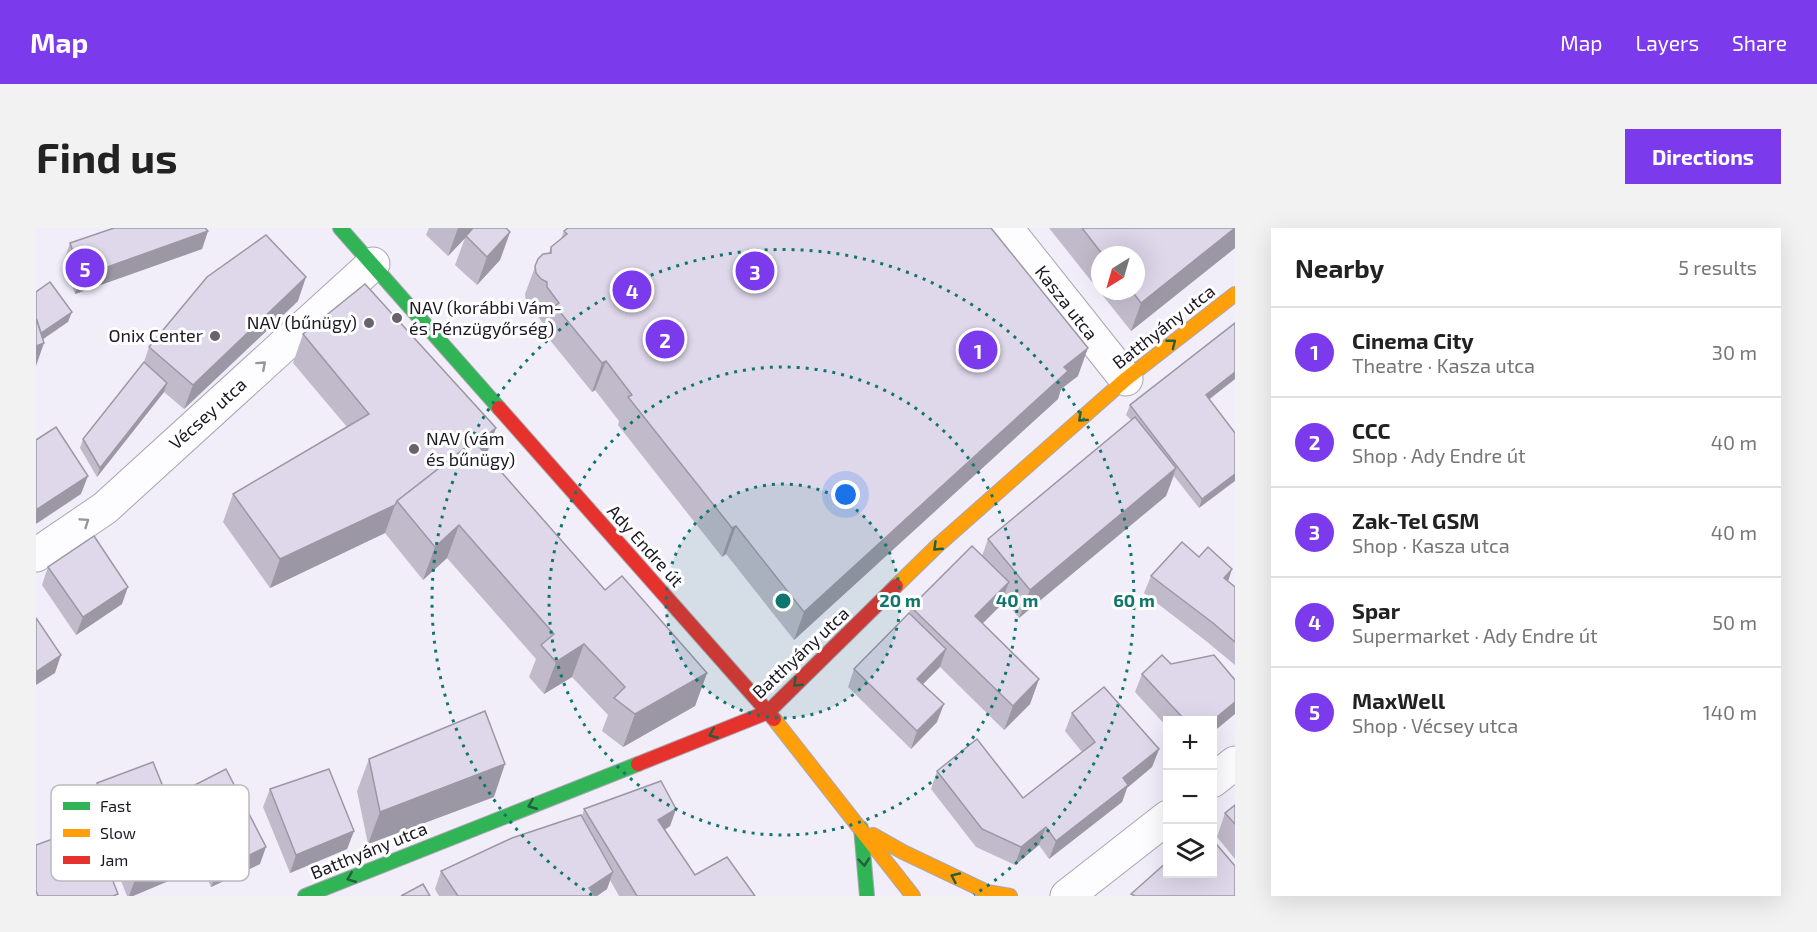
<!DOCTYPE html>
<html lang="en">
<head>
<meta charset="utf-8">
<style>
  :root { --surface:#fff; --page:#f2f2f2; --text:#222; --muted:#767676; --line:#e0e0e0; --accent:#7c3aed }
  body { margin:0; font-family:"Exo 2",sans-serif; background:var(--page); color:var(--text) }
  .controls { position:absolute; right:18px; bottom:18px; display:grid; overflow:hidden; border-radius:0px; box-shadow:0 6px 24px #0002 }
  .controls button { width:54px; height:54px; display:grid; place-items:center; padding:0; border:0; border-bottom:2px solid var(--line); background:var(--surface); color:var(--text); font:30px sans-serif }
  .compass { position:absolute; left:1055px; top:18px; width:54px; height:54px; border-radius:50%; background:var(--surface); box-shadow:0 6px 24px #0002; rotate:217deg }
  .you { position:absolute; left:810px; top:267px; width:21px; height:21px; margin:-15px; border:4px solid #fff; border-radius:50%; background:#1a73e8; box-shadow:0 0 0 9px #1a73e833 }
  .badge { display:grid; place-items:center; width:39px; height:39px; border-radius:50%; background:var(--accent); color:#fff; font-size:20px; font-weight:700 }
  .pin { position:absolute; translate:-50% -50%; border:3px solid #fff; box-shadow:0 2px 6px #0006 }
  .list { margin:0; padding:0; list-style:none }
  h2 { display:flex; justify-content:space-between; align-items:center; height:78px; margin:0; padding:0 24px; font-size:26px }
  h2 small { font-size:20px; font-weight:400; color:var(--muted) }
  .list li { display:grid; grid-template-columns:39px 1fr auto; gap:18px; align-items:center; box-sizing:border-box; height:90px; padding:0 24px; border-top:2px solid var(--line) }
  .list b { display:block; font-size:22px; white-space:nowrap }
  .list p { margin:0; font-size:20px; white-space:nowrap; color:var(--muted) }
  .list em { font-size:20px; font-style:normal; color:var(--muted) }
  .icon { flex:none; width:33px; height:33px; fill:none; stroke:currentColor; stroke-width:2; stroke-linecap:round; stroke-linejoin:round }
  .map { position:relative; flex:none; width:1199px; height:668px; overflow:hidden; border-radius:0px }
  header { display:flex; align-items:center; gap:36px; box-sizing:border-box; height:84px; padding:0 30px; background:var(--accent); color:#fff }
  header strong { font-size:28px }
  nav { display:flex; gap:33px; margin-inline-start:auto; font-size:21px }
  .intro { display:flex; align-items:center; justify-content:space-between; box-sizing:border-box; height:144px; padding:0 36px }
  h1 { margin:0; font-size:42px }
  .button { padding:15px 27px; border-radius:0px; background:var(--accent); color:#fff; font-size:21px; font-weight:700 }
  main { display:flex; gap:36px; padding:0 36px }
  aside { flex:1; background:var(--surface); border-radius:0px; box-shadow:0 6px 24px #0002 }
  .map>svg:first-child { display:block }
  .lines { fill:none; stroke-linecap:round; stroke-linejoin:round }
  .street-casing { stroke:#aaa6b1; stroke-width:35 }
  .fast-casing { stroke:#aaa6b1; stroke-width:16 }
  .slow-casing { stroke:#aaa6b1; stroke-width:16 }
  .jam-casing { stroke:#aaa6b1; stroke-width:16 }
  .street { stroke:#fdfcfe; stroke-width:33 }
  .fast { stroke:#30b455; stroke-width:14 }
  .slow { stroke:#ff9f0a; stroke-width:14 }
  .jam { stroke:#e5322d; stroke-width:14 }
  .wall { fill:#c0baca; fill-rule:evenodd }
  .shaded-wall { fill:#9c97a4 }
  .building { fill:#dfd8eb; stroke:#9c97a4; stroke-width:1.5 }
  .oneway { stroke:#245e3a }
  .oneway2 { stroke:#97959b }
  .ring { fill:none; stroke:#0f766e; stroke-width:3; stroke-dasharray:3 6 }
  .poi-dot { fill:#66626e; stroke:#fff; stroke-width:2 }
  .labels { text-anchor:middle; stroke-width:6; stroke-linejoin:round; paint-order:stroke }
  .street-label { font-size:18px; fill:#1b1723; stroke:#fff }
  .poi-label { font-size:18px; fill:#1b1723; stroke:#fff; text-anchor:start }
  .key { fill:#fff; stroke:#bbb9bd; stroke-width:1.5 }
  .key-label { font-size:16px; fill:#1b1723 }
  .centre { fill:#0f766e; stroke:#fff; stroke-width:3 }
  .ring-label { font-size:18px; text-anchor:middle; font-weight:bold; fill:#0f766e; stroke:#fff; stroke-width:6; stroke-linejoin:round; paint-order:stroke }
</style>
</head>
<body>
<header>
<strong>Map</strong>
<nav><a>Map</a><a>Layers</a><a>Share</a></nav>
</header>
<div class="intro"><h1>Find us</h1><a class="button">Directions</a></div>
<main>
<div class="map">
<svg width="1199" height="668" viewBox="0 0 1199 668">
  <rect width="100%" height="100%" fill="#f1edf9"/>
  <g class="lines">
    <defs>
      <g id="street">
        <polyline points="970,0 1090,151"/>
        <polyline points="0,327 69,280 337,36"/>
        <polyline points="1176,553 1199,535"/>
        <polyline points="1031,668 1132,589"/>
      </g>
      <g id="fast">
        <polyline points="304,0 463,180"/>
        <polyline points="825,600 831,668"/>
        <polyline points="269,668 602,536"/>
      </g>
      <g id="slow">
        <polyline points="860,358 901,318 1090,151 1199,66"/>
        <polyline points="738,491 877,668"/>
        <polyline points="837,607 867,624 951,664 974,668"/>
      </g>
      <g id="jam">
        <polyline points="463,180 738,491"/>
        <polyline points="602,536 732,484 860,358"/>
      </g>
    </defs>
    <!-- street casing -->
    <use href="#street" class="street-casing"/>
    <!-- fast casing -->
    <use href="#fast" class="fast-casing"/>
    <!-- slow casing -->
    <use href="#slow" class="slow-casing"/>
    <!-- jam casing -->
    <use href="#jam" class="jam-casing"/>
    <!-- street -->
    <use href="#street" class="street"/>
    <!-- fast -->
    <use href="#fast" class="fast"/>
    <!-- slow -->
    <use href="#slow" class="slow"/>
    <!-- jam -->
    <use href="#jam" class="jam"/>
  </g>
  <!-- wall -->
  <g class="wall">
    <polygon points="393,0 436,0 436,2 474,4 464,32 441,57 419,37 429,10 412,28 390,7"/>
    <path d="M1013 0H1199V20L1095 103ZM1064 27H1100V63H1064Z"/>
    <polygon points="172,3 166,21 39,66 28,33 34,15"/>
    <polygon points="528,3 1042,148 1025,161 1022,171 758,412 690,326 686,329 582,197 583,193 559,162 556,164 509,106 511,101 501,87 501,82 495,79 490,73 489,66 502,31 513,25 515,19 525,11"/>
    <polygon points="262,73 148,181 128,164 61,249 44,220 47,211 108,134 113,119"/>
    <polygon points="267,106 450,227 569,362 671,445 659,478 587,519 566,503 572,487 536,449 508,466 493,449 500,431 411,330 387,352 349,305 234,360 187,294 197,266 311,199 257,135"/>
    <polygon points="1199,151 1173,171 1199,205 1163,280 1138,248 1130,268 983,390 967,370 964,378 946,396 1003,451 994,476 968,502 904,439 887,456 901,494 875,521 812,459 818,441 873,385 875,379 946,328 952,311 1095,192 1090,187 1094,177"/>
    <polygon points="1163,329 1196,341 1192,353 1199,359 1199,437 1170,413 1108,365 1115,348"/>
    <polygon points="12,339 86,376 40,407 6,357"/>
    <polygon points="1106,446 1176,492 1131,492 1131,499 1099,464"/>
    <polygon points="1036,485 1123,521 1116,539 1091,560 1086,574 1013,631 1003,617 979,637 940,619 895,561 901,543 987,570 1046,524 1029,503"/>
    <polygon points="333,531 458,569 332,616 321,563"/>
    <polygon points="61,555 155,628 149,646 97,668 91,668 54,573"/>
    <polygon points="234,561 318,603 311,621 254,645 227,579"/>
    <polygon points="147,563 224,636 175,659 140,581"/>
    <polygon points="1199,577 1199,631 1181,609 1189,585"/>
    <polygon points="548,581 640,581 634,598 629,602 659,647 719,668 583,668 574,652 571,661 561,668 403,668 399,661 405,643 546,588"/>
  </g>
  <!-- shaded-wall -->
  <g class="shaded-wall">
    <polygon points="422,0 436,0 435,4 412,28"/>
    <polygon points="1199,0 1199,20 1095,103 1105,75"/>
    <polygon points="172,3 166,21 39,66 46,48"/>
    <polygon points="474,4 464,32 441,57 451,29"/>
    <polygon points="270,49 262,73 148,181 157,157"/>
    <polygon points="36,84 32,94 0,116 0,109"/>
    <polygon points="8,115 0,138 0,118"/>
    <polygon points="1052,120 1042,148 1025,161 1022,171 758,412 768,384 1028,139"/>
    <polygon points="570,133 559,162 556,164 566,135"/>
    <polygon points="1199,144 1199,151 1166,177 1170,167"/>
    <polygon points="131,155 128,164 61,249 64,240"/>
    <polygon points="460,200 450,228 362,275"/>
    <polygon points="1140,240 1130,268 983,390 994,362"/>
    <polygon points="1199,246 1199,253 1163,280 1166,271"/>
    <polygon points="52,248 45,266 0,296 0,282"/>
    <polygon points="359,277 349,305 234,360 244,331"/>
    <polygon points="423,297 411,330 387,352 399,319"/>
    <polygon points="700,298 690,326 686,329 696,300"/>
    <polygon points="1196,341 1190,359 1188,350"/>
    <polygon points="973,354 964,378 930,412 939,388"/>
    <polygon points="92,359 86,376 40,407 47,389"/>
    <polygon points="548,416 536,449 508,466 520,434"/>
    <polygon points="910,421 904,439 875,468 881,451"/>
    <polygon points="25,427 19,445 0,457 0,444"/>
    <polygon points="671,445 659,478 587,519 599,486"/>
    <polygon points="1003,451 994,476 968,502 977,478"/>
    <polygon points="1199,474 1199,486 1176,505 1176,493"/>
    <polygon points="908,476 901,494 875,521 881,503"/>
    <polygon points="1123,521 1116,539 1091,560 1086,574 1013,631 1020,613 1087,550"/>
    <polygon points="469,536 458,569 332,616 344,584"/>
    <polygon points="640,581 634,598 616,610 622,592"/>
    <polygon points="1010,599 1003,617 979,637 985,619"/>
    <polygon points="318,603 311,621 254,645 260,627"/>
    <polygon points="230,619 224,636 175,659 182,642"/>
    <polygon points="155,628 149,646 97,668 93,668 99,652"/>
    <polygon points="577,644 571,661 561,668 550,668 553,660"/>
  </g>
  <!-- building -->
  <g class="building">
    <polygon points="78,0 169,0 172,3 46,48 34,15"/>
    <polygon points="437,0 470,0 474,4 451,29 430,8"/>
    <polygon points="532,0 955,0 1052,120 1028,139 1032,143 768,384 700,298 696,300 592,169 596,167 570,133 566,135 519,78 523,75 511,59 511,54 505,51 500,45 499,38 502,31 507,26 515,25 515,19 531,6 528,3"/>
    <polygon points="1046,0 1199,0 1105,75 1096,63 1100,63 1100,27 1067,27"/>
    <polygon points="230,7 270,49 157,157 113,119 171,49"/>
    <polygon points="14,54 36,84 5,105 0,90 0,64"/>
    <polygon points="329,56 460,200 440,215 438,213 361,273 359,277 244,331 197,266 333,186 267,106"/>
    <polygon points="0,90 8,115 0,118"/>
    <polygon points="1199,95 1199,144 1170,167 1199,205 1199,246 1166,271 1094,177"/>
    <polygon points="108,134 131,155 64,240 47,211"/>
    <polygon points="1099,189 1140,240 994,362 952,311"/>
    <polygon points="20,199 52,248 0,282 0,212"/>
    <polygon points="438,213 569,362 586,348 671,445 599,486 578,470 589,459 548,416 520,434 505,417 518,406 423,297 399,319 361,273"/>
    <polygon points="58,308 92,359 47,389 12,339"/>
    <polygon points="1146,314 1163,329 1172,319 1196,341 1188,350 1199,359 1199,414 1177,395 1115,348"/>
    <polygon points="936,318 973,354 939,388 1003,451 977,478 875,379"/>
    <polygon points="873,385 910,421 881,451 908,476 881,503 818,441"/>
    <polygon points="0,390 25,427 0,444"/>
    <polygon points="1126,427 1135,436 1178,427 1199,452 1199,474 1176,493 1149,492 1106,446"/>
    <polygon points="1068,459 1123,521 1087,550 1092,557 1020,613 1010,599 985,619 946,601 901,543 941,511 987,570 1059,514 1036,485"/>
    <polygon points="449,483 469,536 344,584 333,531"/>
    <polygon points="117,534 155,628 99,652 61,555"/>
    <polygon points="190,541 230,619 182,642 147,563"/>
    <polygon points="293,541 318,603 260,627 234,561"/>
    <polygon points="625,553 640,581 622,592 659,647 691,629 719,668 601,668 548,581"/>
    <polygon points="1199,577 1199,596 1189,585"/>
    <polygon points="545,587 577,644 553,660 559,668 422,668 405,643 476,610"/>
    <polygon points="55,597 82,666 77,668 2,668 0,663 0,617"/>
    <polygon points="1176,611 1199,638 1199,668 1099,668 1095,666 1131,634 1131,645 1176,645"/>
    <polygon points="387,656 394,668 365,668"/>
  </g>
  <!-- one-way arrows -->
  <defs><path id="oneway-chevron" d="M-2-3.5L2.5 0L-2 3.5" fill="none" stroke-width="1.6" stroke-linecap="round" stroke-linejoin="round" transform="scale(1.5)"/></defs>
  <g class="oneway">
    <use href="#oneway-chevron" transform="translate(1136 115) rotate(-38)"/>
    <use href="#oneway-chevron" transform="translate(1046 190) rotate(138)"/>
    <use href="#oneway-chevron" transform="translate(901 319) rotate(137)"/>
    <use href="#oneway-chevron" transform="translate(761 455) rotate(136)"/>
    <use href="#oneway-chevron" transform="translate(677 506) rotate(158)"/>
    <use href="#oneway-chevron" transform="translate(496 577) rotate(158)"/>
    <use href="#oneway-chevron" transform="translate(828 634) rotate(85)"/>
    <use href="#oneway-chevron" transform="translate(919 649) rotate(-155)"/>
    <use href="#oneway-chevron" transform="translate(315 650) rotate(158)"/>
  </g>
  <g class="oneway2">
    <use href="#oneway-chevron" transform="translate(226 137) rotate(-42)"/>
    <use href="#oneway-chevron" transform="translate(49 294) rotate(-34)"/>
  </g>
  <!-- distance rings -->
  <circle cx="747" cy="373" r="117" fill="#0f766e" fill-opacity=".12"/>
  <g class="ring">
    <circle cx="747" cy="373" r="117"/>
    <circle cx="747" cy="373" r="234"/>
    <path d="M556 667A351 351 0 1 1 938 667"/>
  </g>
  <!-- markers -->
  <g class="poi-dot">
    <circle cx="361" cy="90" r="6"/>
    <circle cx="333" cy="95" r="6"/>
    <circle cx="179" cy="108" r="6"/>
    <circle cx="378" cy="221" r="6"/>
  </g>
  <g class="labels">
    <!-- street labels -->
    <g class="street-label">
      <text transform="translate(1030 75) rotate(52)" y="6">Kasza utca</text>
      <text transform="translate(1128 99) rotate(-38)" y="6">Batthyány utca</text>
      <text transform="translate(172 186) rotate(-42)" y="6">Vécsey utca</text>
      <text transform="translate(609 318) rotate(48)" y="6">Ady Endre út</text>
      <text transform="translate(765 425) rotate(-43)" y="6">Batthyány utca</text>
      <text transform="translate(333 623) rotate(-22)" y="6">Batthyány utca</text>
    </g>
    <!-- poi labels -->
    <g class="poi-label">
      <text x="373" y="86">NAV (korábbi Vám-<tspan x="373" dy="21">és Pénzügyőrség)</tspan></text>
      <text x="321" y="101" text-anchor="end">NAV (bűnügy)</text>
      <text x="167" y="114" text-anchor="end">Onix Center</text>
      <text x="390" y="217">NAV (vám<tspan x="390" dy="21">és bűnügy)</tspan></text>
    </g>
  </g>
  <!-- legend -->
  <rect x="15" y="557" width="198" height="96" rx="9" class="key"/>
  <rect x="27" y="574" width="27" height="8" fill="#30b455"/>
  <rect x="27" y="601" width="27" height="8" fill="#ff9f0a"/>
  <rect x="27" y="628" width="27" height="8" fill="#e5322d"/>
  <g class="key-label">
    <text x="64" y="584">Fast</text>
    <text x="64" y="611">Slow</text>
    <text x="64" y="638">Jam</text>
  </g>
  <circle cx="747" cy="373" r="9" class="centre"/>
  <g class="ring-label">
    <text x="864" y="379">20 m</text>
    <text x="981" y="379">40 m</text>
    <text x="1098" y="379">60 m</text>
  </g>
</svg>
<div class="controls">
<button>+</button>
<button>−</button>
<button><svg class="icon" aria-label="layers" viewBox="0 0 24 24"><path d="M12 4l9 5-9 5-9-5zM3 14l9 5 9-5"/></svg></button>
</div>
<svg class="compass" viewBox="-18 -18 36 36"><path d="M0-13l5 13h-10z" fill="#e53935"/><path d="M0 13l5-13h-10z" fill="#767676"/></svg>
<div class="you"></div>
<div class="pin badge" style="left:942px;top:122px">1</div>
<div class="pin badge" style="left:629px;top:111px">2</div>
<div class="pin badge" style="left:719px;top:43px">3</div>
<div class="pin badge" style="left:596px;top:62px">4</div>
<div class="pin badge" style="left:49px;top:40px">5</div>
</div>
<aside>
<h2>Nearby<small>5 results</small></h2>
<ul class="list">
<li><span class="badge">1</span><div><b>Cinema City</b><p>Theatre · Kasza utca</p></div><em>30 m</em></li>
<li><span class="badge">2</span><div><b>CCC</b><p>Shop · Ady Endre út</p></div><em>40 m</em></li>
<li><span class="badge">3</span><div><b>Zak-Tel GSM</b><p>Shop · Kasza utca</p></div><em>40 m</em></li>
<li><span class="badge">4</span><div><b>Spar</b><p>Supermarket · Ady Endre út</p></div><em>50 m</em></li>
<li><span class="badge">5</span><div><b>MaxWell</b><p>Shop · Vécsey utca</p></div><em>140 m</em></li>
</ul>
</aside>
</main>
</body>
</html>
